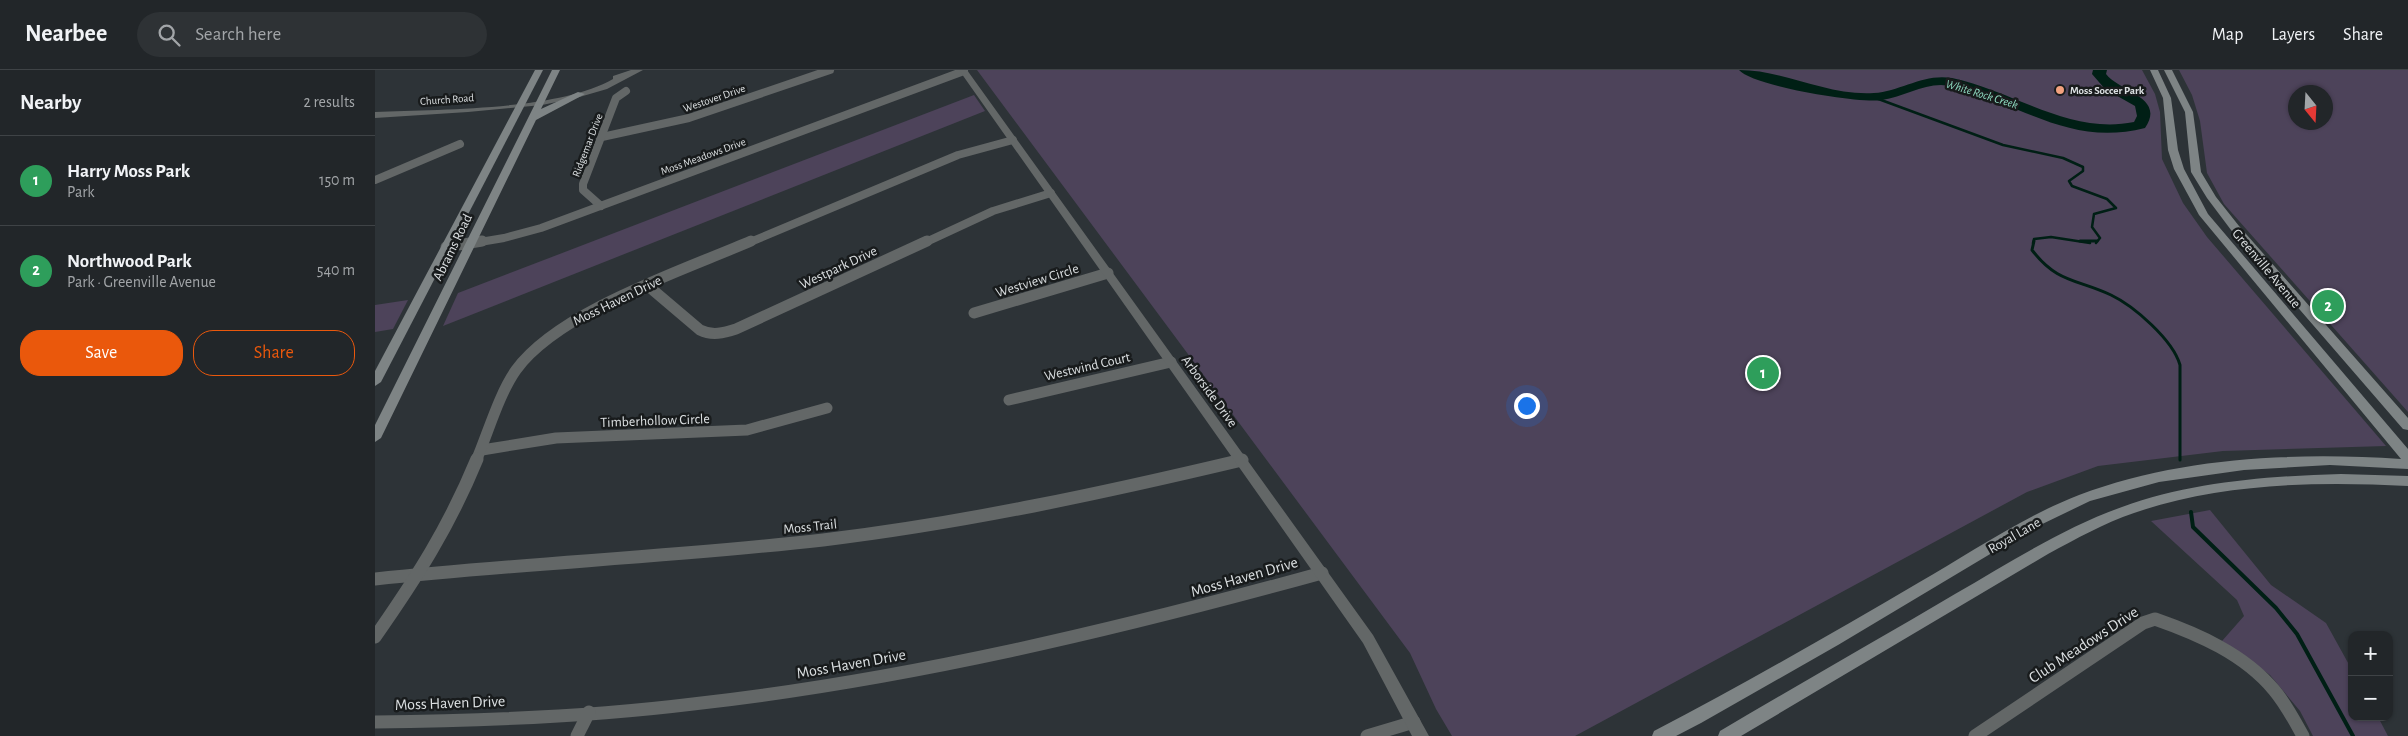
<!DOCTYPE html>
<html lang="en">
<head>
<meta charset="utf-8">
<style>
  :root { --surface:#222629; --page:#2e3235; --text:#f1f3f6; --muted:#a2a5a8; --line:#3f4346; --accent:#ea580c }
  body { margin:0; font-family:"Alegreya Sans",sans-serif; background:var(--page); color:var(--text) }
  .controls { position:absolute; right:15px; bottom:15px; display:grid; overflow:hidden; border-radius:10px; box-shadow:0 1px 4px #0004 }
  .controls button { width:45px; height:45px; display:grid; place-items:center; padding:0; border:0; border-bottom:1px solid var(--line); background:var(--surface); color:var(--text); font:25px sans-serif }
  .compass { position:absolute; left:1913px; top:15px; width:45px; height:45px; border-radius:50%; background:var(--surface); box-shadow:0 1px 4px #0004; rotate:162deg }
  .you { position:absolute; left:1151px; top:335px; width:18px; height:18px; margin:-12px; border:4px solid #fff; border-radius:50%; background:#1a73e8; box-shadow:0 0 0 8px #1a73e833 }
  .badge { display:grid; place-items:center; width:32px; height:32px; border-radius:50%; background:var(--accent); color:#fff; font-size:16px; font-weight:700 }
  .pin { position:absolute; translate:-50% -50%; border:2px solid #fff; box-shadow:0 1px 5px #0006 }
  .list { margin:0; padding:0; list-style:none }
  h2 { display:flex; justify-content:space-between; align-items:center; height:65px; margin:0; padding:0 20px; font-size:21px }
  h2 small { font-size:16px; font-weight:400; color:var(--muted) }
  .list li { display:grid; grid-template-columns:32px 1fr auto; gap:15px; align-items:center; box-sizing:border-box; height:90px; padding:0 20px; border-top:1px solid var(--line) }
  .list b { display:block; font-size:19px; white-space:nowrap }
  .list p { margin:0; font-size:16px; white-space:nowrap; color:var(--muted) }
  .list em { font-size:16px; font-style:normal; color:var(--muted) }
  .actions { display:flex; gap:10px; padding:15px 20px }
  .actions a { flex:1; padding:11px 0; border:1px solid var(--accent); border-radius:20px; text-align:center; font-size:18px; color:var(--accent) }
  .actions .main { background:var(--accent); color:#fff }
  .icon { flex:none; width:28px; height:28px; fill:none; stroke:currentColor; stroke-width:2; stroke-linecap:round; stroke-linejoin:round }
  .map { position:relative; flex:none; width:2033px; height:666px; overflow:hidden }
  header { display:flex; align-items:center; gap:30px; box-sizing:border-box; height:70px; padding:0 25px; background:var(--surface); border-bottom:1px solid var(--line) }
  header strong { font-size:24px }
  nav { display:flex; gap:28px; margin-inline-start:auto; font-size:18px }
  .search { width:350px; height:45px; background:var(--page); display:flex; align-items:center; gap:12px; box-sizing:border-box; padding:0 18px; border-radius:28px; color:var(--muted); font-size:19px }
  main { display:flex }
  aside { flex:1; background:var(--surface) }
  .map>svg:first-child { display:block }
  .green { fill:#4d435a; fill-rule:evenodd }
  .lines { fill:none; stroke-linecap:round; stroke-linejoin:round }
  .stream-far2 { stroke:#001f15; stroke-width:2.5 }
  .stream-far1 { stroke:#001f15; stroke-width:3 }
  .stream { stroke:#001f15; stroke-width:4 }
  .river { fill:#001f15; fill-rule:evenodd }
  .minor-far2 { stroke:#636767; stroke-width:8 }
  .minor-far1 { stroke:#636767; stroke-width:11 }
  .minor { stroke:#636767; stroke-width:13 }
  .tertiary { fill:#636767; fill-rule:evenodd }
  .secondary { fill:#7e8485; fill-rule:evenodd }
  .poi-dot { fill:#f2a17e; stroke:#181b1c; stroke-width:2 }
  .labels { text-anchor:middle; stroke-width:5; stroke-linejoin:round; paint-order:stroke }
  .far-poi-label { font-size:11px; font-weight:bold; fill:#dce0e2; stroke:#181b1c; text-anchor:start }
  .far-street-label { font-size:11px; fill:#dce0e2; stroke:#181b1c }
  .far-water-label { font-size:12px; font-style:italic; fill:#90dec3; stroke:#181b1c }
  .street-label { font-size:14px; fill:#dce0e2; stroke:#181b1c }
  .near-street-label { font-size:16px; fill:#dce0e2; stroke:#181b1c }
</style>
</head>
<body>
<header>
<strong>Nearbee</strong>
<div class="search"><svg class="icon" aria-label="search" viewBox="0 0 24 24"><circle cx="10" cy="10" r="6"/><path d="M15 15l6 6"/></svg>Search here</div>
<nav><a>Map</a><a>Layers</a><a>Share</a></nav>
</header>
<main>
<aside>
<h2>Nearby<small>2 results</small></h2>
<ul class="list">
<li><span class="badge" style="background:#2e9e5b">1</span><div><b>Harry Moss Park</b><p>Park</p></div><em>150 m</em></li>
<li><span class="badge" style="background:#2e9e5b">2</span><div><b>Northwood Park</b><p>Park · Greenville Avenue</p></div><em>540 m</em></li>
</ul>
<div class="actions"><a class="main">Save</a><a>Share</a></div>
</aside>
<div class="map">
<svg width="2033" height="666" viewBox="0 0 2033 666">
  <rect width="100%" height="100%" fill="#2d3337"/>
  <!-- green -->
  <g class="green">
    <polygon points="602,0 1767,0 1780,24 1785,42 1787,89 1808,133 1832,167 2011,376 1848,381 1723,396 1652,422 1200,666 1077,666 1061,639 1035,583"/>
    <path d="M1804 0H2033V342L1849 134 1832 103 1825 51 1817 25ZM1920 22H1950V52H1920Z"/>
    <polygon points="599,25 610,41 68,256 83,223"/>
    <polygon points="33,230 18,259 0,262 0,235"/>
    <polygon points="1835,440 1896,515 1951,553 1977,600 1977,647 2003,647 2013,666 1938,666 1925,641 1895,605 1847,571 1869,546 1862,530 1776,451"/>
  </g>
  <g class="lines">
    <!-- stream-far2 -->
    <g class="stream-far2">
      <polyline points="1498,27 1628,75 1688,88 1708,97 1708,101 1694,111 1697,116 1732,129 1741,138 1719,144 1717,157 1725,168 1721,173"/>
      <polyline points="1658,173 1659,169 1676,167 1715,173"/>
    </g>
    <!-- stream-far1 -->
    <g class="stream-far1">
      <path d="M1659 171 1657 180C1682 213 1702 209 1736 225 1759 236 1798 270 1805 295V390"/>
      <polyline points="1705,171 1722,171"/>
    </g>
    <!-- stream -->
    <polyline class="stream" points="1816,442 1818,457 1901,538 1922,564 1978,666"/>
    <!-- river -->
    <path class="river" d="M1364 0C1410 0 1452 26 1499 23 1526 21 1549 3 1577 8 1639 21 1694 65 1759 52L1762 46 1760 36 1730 19 1717 4 1718 0H1732L1731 4C1745 22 1791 27 1770 58 1714 72 1675 53 1624 32 1606 25 1586 16 1566 15 1546 15 1527 27 1507 30 1485 34 1377 16 1364 0Z"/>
    <!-- minor-far2 -->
    <g class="minor-far2">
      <polyline points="227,67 314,48 455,0"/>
      <polyline points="0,110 85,74"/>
      <polyline points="226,136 208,120 208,114 241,28 251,21"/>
      <polyline points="99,173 129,168 166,158 589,1"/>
      <polyline points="373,173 583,85 638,70"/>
      <polyline points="549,173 618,141 676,123"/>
    </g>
    <!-- minor-far1 -->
    <g class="minor-far1">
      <polyline points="71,177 107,171"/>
      <path d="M272 215 325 260C337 266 349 263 361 259L552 171"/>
      <polyline points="599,243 733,203"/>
      <polyline points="634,330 796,292"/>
      <polyline points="107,380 181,368 372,360 452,338"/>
      <path d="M101 391C113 363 124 324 141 300 184 241 309 200 376 171"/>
      <polyline points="864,391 867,390"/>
    </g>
    <!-- minor -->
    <g class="minor">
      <path d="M0 509C149 493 299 487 448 470 589 453 728 423 867 390"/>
      <path d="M0 567C42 507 74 457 102 389"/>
      <path d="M0 652C106 651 213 647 318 634 532 610 740 560 947 503"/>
      <polyline points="202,666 214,642"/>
      <polyline points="992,666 1039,652"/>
      <path d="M1600 666 1768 553 1780 549C1823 564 1869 584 1899 620 1911 634 1919 650 1928 666"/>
    </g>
    <!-- tertiary -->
    <g class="tertiary">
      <path d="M256 0H268L232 19 201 28 167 35 93 42 0 48V42C65 39 182 41 238 9V6Z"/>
      <polygon points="584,0 592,0 998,565 1054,666 1037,666 988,573"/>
    </g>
    <!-- secondary -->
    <g class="secondary">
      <polygon points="160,0 168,0 6,312 0,316 0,301"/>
      <polygon points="177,0 185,0 166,39 203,22 210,24 161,50 6,368 0,372 0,355"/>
      <path d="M1775 0H1783L1796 28 1803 80 1809 99 1833 144 2033 379V399L1955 395 1869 400 1784 412 1715 431 1657 459 1463 575 1326 653 1301 666H1277L1279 661C1369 614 1456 564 1543 513 1595 483 1647 447 1704 425 1804 387 1920 382 2026 389L1824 145 1799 99 1793 80 1788 28Z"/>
      <polygon points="1789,0 1797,0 1818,42 1826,102 1841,127 1864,156 2033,348 2033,360 2028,359 1856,160 1832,128 1816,102 1810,42"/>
      <path d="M1966 404 2033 406V416C1942 411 1845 413 1759 443 1729 453 1701 469 1673 484L1366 666H1343L1345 661C1423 615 1502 570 1580 524 1634 493 1688 458 1747 437 1816 412 1893 406 1966 404Z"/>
    </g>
  </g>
  <!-- markers -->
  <circle class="poi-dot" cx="1685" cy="20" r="5"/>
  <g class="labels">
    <!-- far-poi labels -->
    <g class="far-poi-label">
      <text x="1695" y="24">Moss Soccer Park</text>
    </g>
    <!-- far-street labels -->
    <g class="far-street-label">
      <text transform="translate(339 28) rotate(-19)" y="4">Westover Drive</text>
      <text transform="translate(72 29) rotate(-4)" y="4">Church Road</text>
      <text transform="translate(212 75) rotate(-69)" y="4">Ridgemar Drive</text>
      <text transform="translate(328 86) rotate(-20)" y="4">Moss Meadows Drive</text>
    </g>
    <!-- far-water labels -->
    <g class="far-water-label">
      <text transform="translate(1607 24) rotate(17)" y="4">White Rock Creek</text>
    </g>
    <!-- street labels -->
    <g class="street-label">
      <text transform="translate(77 177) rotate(-64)" y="5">Abrams Road</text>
      <text transform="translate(463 197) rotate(-25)" y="5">Westpark Drive</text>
      <text transform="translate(1892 198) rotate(50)" y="5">Greenville Avenue</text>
      <text transform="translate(662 210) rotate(-17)" y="5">Westview Circle</text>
      <text transform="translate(242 230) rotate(-26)" y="5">Moss Haven Drive</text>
      <text transform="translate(712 296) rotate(-13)" y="5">Westwind Court</text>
      <text transform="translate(835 321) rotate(54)" y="5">Arborside Drive</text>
      <text transform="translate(280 350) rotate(-2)" y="5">Timberhollow Circle</text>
      <text transform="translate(435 456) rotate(-6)" y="5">Moss Trail</text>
      <text transform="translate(1639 465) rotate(-30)" y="5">Royal Lane</text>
    </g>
    <!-- near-street labels -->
    <g class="near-street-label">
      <text transform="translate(869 506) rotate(-16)" y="6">Moss Haven Drive</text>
      <text transform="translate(1708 574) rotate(-33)" y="6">Club Meadows Drive</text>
      <text transform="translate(476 593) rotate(-10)" y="6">Moss Haven Drive</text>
      <text transform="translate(75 632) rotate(-2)" y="6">Moss Haven Drive</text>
    </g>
  </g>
</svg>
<div class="controls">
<button>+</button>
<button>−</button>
</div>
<svg class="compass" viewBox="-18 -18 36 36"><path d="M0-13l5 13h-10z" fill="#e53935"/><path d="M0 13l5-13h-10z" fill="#a2a5a8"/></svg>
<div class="you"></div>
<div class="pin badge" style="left:1388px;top:303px;background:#2e9e5b">1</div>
<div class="pin badge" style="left:1953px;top:236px;background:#2e9e5b">2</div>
</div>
</main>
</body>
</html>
